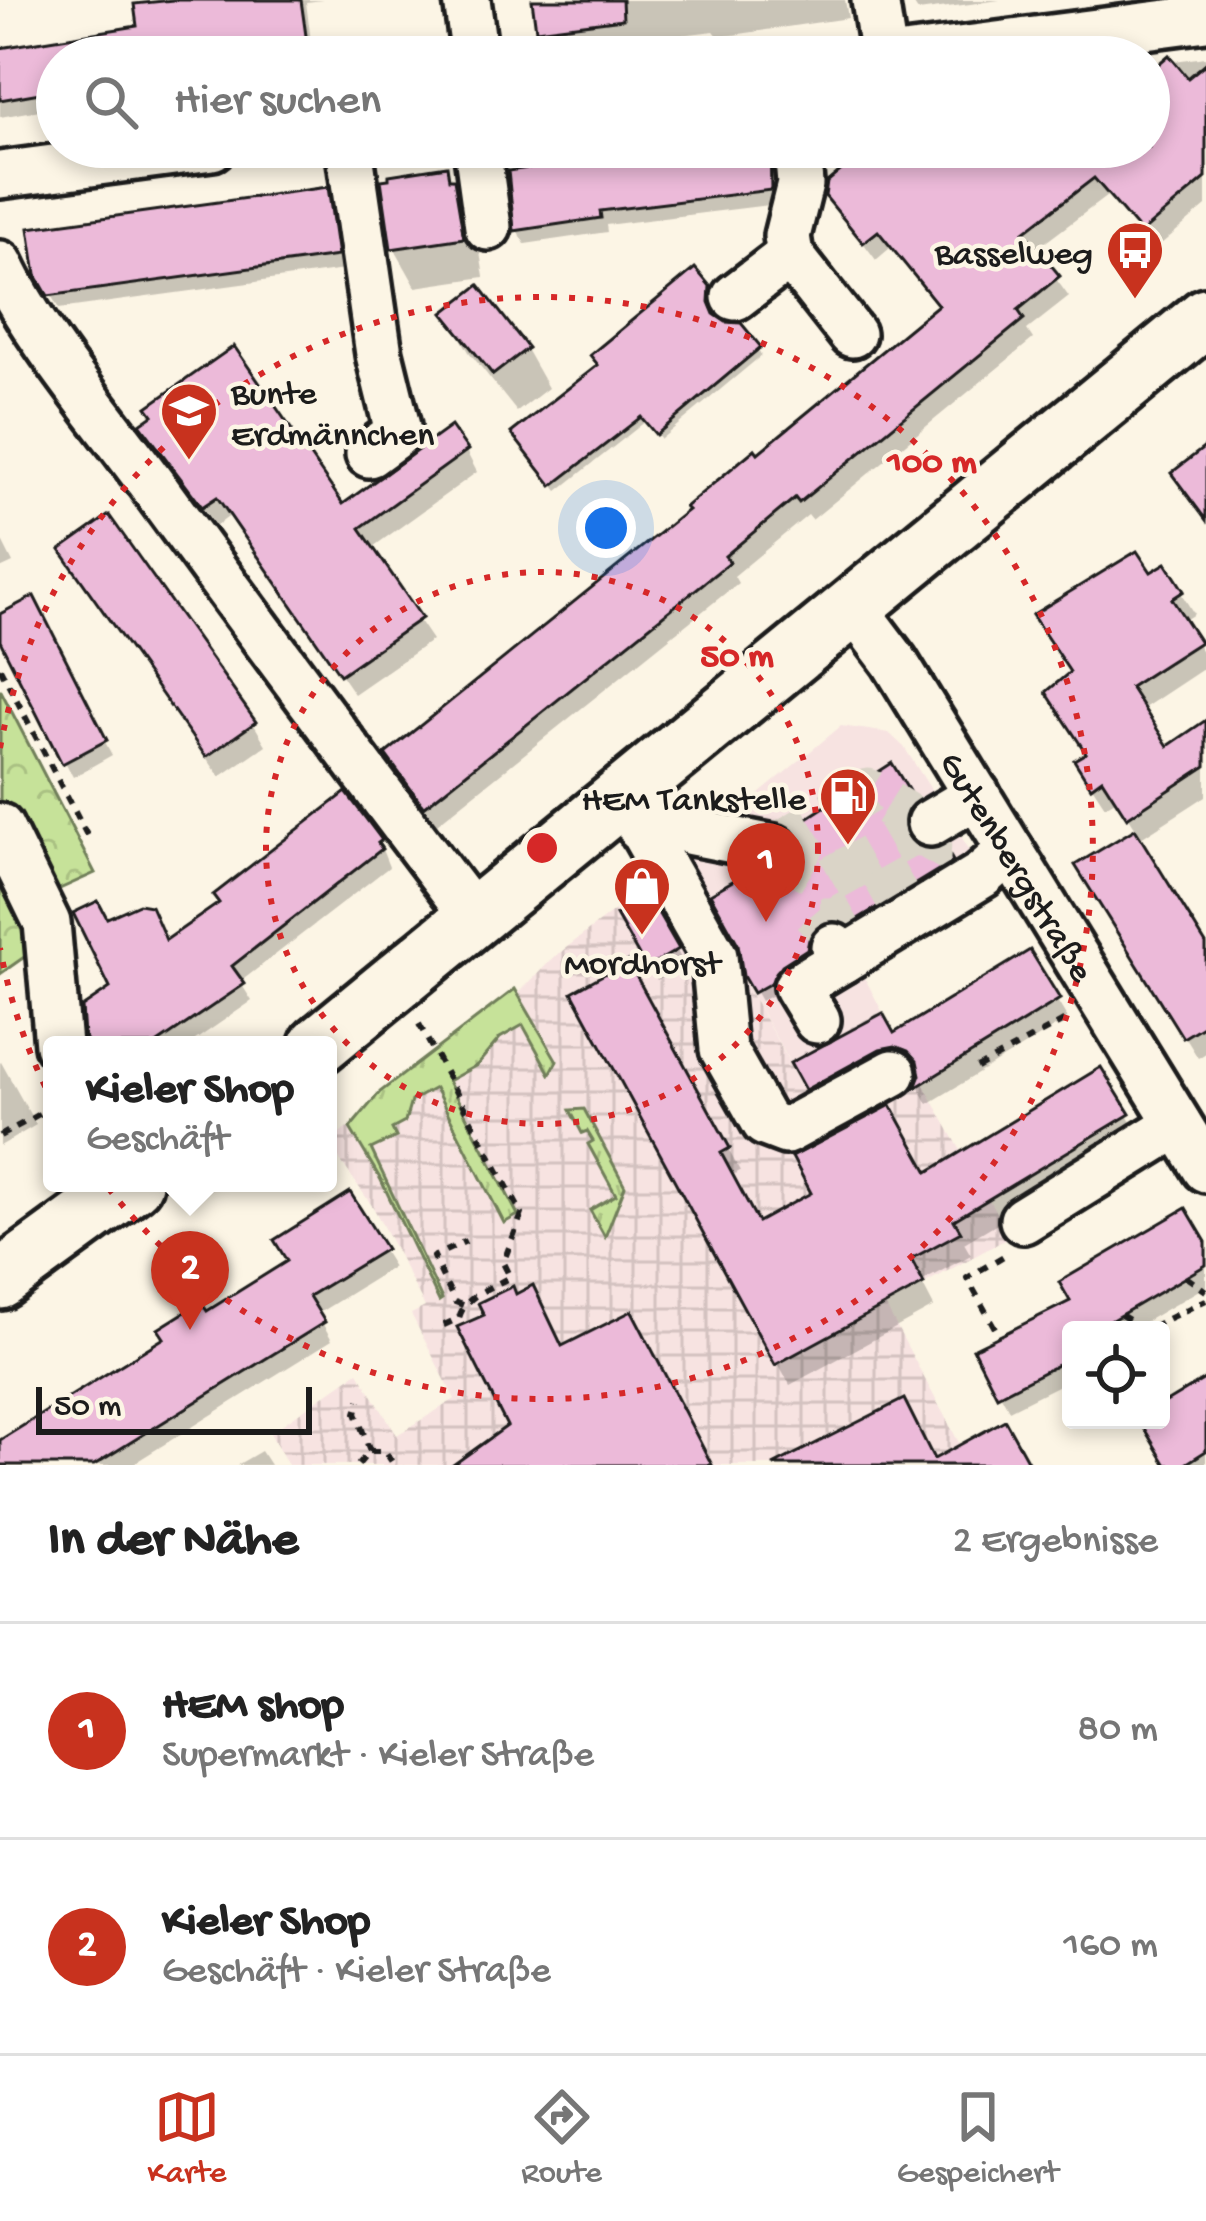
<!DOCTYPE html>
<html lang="de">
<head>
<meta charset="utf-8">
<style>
  :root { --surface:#fff; --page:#f2f2f2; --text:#222; --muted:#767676; --line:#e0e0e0; --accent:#c8321e }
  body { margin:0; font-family:"Gochi Hand",sans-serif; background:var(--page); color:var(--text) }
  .controls { position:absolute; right:36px; bottom:36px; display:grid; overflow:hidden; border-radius:12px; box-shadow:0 6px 18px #0003 }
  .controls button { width:108px; height:108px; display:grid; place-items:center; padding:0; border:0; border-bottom:3px solid var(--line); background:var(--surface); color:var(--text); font:60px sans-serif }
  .scale { position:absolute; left:36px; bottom:30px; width:276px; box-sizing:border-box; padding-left:12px; border:6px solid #1c1c1c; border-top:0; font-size:33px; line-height:42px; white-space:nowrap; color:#1c1c1c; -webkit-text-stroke:9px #fcf5e5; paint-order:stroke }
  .you { position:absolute; left:606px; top:528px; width:42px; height:42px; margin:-30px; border:9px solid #fff; border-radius:50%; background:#1a73e8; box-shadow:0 0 0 18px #1a73e833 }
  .badge { display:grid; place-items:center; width:78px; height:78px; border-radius:50%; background:var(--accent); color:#fff; font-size:39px; font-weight:700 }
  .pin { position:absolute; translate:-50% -99px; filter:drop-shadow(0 3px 6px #0008) }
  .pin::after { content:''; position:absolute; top:63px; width:42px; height:36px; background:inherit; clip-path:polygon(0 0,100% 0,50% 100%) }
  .popup { position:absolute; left:43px; top:1036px; width:294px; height:156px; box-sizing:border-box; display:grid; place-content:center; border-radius:12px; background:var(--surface); filter:drop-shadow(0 3px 9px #0005); font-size:39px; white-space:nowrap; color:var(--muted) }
  .popup b { font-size:45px; color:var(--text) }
  .popup::after { content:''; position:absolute; left:50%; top:100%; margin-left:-24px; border:24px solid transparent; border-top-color:var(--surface) }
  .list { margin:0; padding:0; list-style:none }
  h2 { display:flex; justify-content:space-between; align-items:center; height:156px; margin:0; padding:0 48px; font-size:51px }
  h2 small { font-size:39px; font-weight:400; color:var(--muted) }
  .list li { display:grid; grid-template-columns:78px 1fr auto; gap:36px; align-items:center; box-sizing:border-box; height:216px; padding:0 48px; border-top:3px solid var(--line) }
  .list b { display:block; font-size:45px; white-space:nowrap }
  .list p { margin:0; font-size:39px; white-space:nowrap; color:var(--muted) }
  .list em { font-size:39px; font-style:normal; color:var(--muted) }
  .icon { flex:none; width:66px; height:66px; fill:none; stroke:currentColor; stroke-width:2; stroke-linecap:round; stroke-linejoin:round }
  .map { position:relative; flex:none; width:1206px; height:1465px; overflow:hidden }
  .search { position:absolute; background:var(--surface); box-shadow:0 6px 18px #0003; left:36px; right:36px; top:36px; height:132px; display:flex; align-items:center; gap:30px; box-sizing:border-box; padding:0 42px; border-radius:66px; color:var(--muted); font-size:45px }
  .sheet { height:588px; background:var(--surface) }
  nav { display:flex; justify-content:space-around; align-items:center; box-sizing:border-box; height:168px; border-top:3px solid var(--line); background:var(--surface); font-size:33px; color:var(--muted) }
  nav a { display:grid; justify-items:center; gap:6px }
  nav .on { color:var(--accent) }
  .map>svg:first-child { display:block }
  .built { fill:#f7e3e1 }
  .industrial { fill:url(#industrial-grid) }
  .grass { fill:url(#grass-tufts); stroke:#717f5a; stroke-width:3 }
  .park { fill:url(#park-crowns); stroke:#717f5a; stroke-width:3 }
  .shadow { fill:#0003 }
  .building { fill:#ecbad9; stroke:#1c1c1c; stroke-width:3 }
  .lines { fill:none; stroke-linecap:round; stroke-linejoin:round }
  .minor-tunnel { stroke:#dad4c7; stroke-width:45; stroke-dasharray:45 22; stroke-linecap:butt }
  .minor-casing { stroke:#1c1c1c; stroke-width:54 }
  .major-casing { stroke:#1c1c1c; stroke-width:66 }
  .path { stroke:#1c1c1c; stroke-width:6; stroke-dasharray:9 9; stroke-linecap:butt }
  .minor { stroke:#fcf5e5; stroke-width:45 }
  .major { stroke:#fcf5e5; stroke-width:57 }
  .ring { fill:none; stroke:#d62828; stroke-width:6; stroke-dasharray:6 12 }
  .labels { text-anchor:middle; stroke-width:9; stroke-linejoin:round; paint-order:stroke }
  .poi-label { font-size:36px; fill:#1c1c1c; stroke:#fcf5e5; text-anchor:end }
  .street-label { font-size:36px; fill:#1c1c1c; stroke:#fcf5e5 }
  .centre { fill:#d62828; stroke:#fcf5e5; stroke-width:6 }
  .ring-label { font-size:36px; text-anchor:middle; font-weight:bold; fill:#d62828; stroke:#fcf5e5; stroke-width:9; stroke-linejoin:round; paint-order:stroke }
</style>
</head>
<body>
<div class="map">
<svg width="1206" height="1465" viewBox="0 0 1206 1465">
  <defs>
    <pattern id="industrial-grid" width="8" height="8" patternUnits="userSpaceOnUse" patternTransform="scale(3)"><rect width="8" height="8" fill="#f7e3e1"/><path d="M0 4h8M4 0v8" fill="none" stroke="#d3c2c0"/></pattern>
    <pattern id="grass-tufts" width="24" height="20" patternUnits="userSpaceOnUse" patternTransform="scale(3)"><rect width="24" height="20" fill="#c6e299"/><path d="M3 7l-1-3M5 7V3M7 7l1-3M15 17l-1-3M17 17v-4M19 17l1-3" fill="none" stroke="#aac183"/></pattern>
    <pattern id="park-crowns" width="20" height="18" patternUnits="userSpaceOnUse" patternTransform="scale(3)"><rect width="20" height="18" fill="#c6e299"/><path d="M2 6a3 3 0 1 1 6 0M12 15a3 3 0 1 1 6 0" fill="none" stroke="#aac183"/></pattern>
  </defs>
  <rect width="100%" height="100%" fill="#fcf5e5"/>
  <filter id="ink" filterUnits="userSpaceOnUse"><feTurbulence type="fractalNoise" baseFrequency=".00833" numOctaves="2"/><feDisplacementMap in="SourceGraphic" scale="24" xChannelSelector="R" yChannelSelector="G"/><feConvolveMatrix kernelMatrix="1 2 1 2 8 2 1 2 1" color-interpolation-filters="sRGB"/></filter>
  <g filter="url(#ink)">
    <!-- built -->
    <polygon class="built" points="841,726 889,733 904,747 992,885 859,967 882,1011 789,1061 677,862"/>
    <!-- industrial -->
    <polygon class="industrial" points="677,862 788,1060 882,1011 1010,1237 885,1305 971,1465 288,1465 270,1433 358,1372 397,1435 455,1399 411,1314 425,1307 373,1207 328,1143 519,993 553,958"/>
    <!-- grass -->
    <g class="grass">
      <polygon points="515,989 557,1061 550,1074 523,1025 500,1038 477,1065 448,1081 518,1215 504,1223 435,1088 411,1101 405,1122 392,1129 396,1137 371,1149 442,1299 439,1301 381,1180 350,1128 380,1092"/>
      <polygon points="584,1109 625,1186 605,1237 590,1210 616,1195 588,1144 593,1141 587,1131 582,1133 570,1110"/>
    </g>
    <!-- park -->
    <polygon class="park" points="0,689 95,873 53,892 67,927 0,974"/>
    <!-- shadow -->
    <g class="shadow">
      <polygon points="213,0 323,0 306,2 313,57 57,57 57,107 0,117 0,53 140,29"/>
      <polygon points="535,0 845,0 848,18 719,37 714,31 551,51 539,29"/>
      <polygon points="911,0 1000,0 918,11"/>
      <polygon points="1206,57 1206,206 1154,250 1107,196 1035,250 1069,297 1027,330 1033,339 812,520 808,515 734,576 738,583 437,824 389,755 939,308 890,248 876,260 828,195 874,147 1149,147 1149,76 1165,62"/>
      <polygon points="657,147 778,147 777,204 606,225 607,232 525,244 517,230"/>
      <polygon points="445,170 475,221 484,277 416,287 394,248"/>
      <polygon points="326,190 334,205 344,270 59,309 39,274"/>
      <polygon points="708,288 713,317 762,355 661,439 646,421 558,491 518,440 601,367"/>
      <polygon points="447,314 526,349 548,388 517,412 469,352"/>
      <polygon points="144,425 343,508 466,451 477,472 370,549 432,640 354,694 231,515 216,526"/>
      <polygon points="0,537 13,563 0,569"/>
      <polygon points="1165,567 1194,614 1183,621 1206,658 1206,667 1141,710 1167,750 1206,724 1206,796 1138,840 1206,949 1206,1053 1198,1058 1080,866 1137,830 1117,799 1105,806 1090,783 1089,755 1073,674 1150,577"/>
      <polygon points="76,572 253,723 266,745 220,777"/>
      <polygon points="0,618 61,660 112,755 73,777 0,635"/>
      <polygon points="891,767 918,812 910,821 909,842 929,853 943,850 956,871 787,974 776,993 761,1001 746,975 782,877 796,869"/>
      <polygon points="379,842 389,867 240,982 252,1001 188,1045 93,1045 114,989 107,922 166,943"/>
      <polygon points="648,901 685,965 657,980 620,916"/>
      <polygon points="1029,954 1068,1019 928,1104 919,1087 922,1069 907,1064 818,1107 794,1064 893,1037"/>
      <polygon points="627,965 740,1171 731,1176 758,1226 927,1176 1100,1071 1140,1137 964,1243 971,1255 921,1282 934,1307 790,1385 576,993"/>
      <polygon points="1,1062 36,1125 0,1146 0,1063"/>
      <polygon points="349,1196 393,1267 317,1314 332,1340 131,1465 0,1465 0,1443 291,1263"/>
      <polygon points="1206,1248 1206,1286 1131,1330 1071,1330 1071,1379 1009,1410 977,1351"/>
      <polygon points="1206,1381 1206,1465 1169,1465 1143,1420 1161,1420 1161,1408"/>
      <polygon points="261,1451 270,1465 237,1465"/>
    </g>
    <!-- building -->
    <g class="building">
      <polygon points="173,0 301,0 308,50 232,57 57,57 57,90 0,100 0,48 137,26 134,4"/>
      <polygon points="532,0 622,0 623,19 536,30"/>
      <polygon points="1169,55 1188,78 1206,63 1206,178 1141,233 1094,178 1024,232 1060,276 1018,310 1024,319 799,503 795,498 725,556 730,562 424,807 385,754 688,510 685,507 755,449 758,453 938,305 878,231 863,243 825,196 827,182 869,147 1149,147 1149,72"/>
      <polygon points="630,147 770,147 771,190 600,211 601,218 514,231 508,171 590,159 589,152"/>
      <polygon points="447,166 449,179 454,179 464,238 391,249 381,180 389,179 389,175"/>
      <polygon points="328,187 338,256 48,296 36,275 29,228"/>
      <polygon points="695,268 710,286 709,302 714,314 726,322 741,323 761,347 656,435 641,417 552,486 511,433 598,365 590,355"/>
      <polygon points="479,285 528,348 493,375 443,313"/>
      <polygon points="234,346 343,504 451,426 468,450 360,528 422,618 340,675 217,497 202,507 140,424 153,415 147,407"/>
      <polygon points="1206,446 1206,520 1171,473"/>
      <polygon points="109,515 256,722 206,757 60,550"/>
      <polygon points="1137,551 1151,572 1166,563 1184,591 1172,599 1200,642 1130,687 1168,746 1206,720 1206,766 1127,818 1102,779 1091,787 1074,760 1086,753 1046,692 1070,672 1032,615"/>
      <polygon points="34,596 107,740 62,764 0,641 0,614"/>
      <polygon points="892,763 915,801 906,811 903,822 908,838 929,850 944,846 953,861 848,925 834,920 819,925 810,935 807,949 782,965 771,983 753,993 743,976 738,944 710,894 750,871 782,874 793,867 801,852 799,838 792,828"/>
      <polygon points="346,792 382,840 378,843 382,849 232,966 245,984 155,1045 90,1045 84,1036 82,1007 110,988 73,913 98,901 107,918 139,904 151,906 166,940 219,903 213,895"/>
      <polygon points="1135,829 1206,944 1206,1024 1183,1038 1075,865"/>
      <polygon points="649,897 679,949 646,968 616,915"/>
      <polygon points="1030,950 1060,999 915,1088 920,1075 917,1061 908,1051 895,1046 880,1049 805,1090 790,1063 883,1013 894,1033"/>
      <polygon points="628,961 730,1148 721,1153 758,1222 811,1193 792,1157 891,1105 928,1172 1101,1067 1130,1114 954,1220 961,1232 911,1259 924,1284 775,1365 572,992"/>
      <polygon points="350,1192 386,1249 309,1296 325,1322 94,1465 0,1465 0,1440 164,1338 158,1329 201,1302 207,1311 287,1261 274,1240"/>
      <polygon points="1186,1208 1206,1242 1206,1265 1095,1330 1071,1330 1071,1358 997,1396 973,1349 1070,1301 1059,1282"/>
      <polygon points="533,1285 562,1346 632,1311 712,1465 453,1465 507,1426 457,1327 484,1315 478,1303 513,1286 516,1294"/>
      <polygon points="1206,1378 1206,1451 1184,1465 1166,1465 1139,1420 1161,1420 1161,1405"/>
      <polygon points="904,1399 934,1459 1005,1420 1030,1465 773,1465"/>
    </g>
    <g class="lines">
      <!-- minor-tunnel -->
      <g class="minor-tunnel">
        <polyline points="774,848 828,881 930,823"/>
        <polyline points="774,848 868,791 924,826"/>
        <polyline points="814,913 820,920 835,920 920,872 928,858 930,823"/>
      </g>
      <defs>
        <g id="minor">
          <polyline points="467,0 475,57"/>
          <polyline points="875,0 884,57"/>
          <polyline points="904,57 1206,18"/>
          <polyline points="349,147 379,354 397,427 395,435 369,454"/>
          <polyline points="477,147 488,227"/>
          <polyline points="797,147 800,184 787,236 790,255 852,334"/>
          <polyline points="0,175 212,147"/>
          <path d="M0 264C34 338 106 421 155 489 260 633 367 777 476 920"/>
          <polyline points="735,297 790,255"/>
          <path id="s1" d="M854 608 894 661 1206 1169"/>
          <polyline points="930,823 977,795"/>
          <polyline points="0,827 47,923 58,1045"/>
          <polyline points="774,848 692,832 624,798 714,956 723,1049 765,1123 786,1131 893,1073"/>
          <polyline points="842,960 982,875 1010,850"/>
          <polyline points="817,1020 797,987 842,960 834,947"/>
          <polyline points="1023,1220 1178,1124"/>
        </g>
        <g id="major">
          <polyline points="319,1045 1206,317"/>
          <polyline points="0,1280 133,1183"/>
        </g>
      </defs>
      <!-- minor casing -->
      <use href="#minor" class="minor-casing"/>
      <!-- major casing -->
      <use href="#major" class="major-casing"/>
      <!-- path -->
      <g class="path">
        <polyline points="0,668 90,841"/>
        <path d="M419 1024 522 1214 503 1263 510 1277C491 1288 465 1295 459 1318L440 1327"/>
        <polyline points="977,1068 1069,1018"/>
        <polyline points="0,1136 41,1113 52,1131"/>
        <polyline points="1186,1277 1206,1291"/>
        <polyline points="463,1305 455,1302 433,1257 466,1241"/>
        <polyline points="1121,1315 1145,1330 1206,1300"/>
        <polyline points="995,1328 967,1278 1007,1254"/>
        <polyline points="370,1451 385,1451 394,1465"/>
        <polyline points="1206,1451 1206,1452"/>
        <polyline points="358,1465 370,1451 356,1413 360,1400"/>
      </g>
      <!-- minor -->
      <use href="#minor" class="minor"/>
      <!-- major -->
      <use href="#major" class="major"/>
    </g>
  </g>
  <!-- distance rings -->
  <g class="ring">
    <circle cx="542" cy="848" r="276"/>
    <path d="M0 748A551 551 0 1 1 0 948"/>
  </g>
  <!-- icons -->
  <defs>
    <symbol id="bus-pin" viewBox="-11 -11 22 30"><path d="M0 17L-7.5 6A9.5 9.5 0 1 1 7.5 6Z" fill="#c8321e" stroke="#fcf5e5"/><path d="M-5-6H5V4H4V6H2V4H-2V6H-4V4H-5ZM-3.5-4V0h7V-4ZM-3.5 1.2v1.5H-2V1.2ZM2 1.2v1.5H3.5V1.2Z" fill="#fff"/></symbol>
    <symbol id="school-pin" viewBox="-11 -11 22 30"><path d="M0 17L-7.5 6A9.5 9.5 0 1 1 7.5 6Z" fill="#c8321e" stroke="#fcf5e5"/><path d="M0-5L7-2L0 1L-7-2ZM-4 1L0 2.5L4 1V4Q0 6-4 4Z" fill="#fff"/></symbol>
    <symbol id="fuel-pin" viewBox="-11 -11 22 30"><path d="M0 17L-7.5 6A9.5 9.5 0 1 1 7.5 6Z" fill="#c8321e" stroke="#fcf5e5"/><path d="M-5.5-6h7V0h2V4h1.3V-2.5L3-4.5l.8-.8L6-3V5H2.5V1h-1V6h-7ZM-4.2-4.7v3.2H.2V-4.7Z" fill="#fff"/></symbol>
    <symbol id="shop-pin" viewBox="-11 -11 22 30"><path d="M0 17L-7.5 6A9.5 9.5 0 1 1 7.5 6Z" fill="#c8321e" stroke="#fcf5e5"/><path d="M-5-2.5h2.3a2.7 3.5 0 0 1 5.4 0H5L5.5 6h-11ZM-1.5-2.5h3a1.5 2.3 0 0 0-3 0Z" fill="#fff"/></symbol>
  </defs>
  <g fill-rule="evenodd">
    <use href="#bus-pin" x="1102" y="217" width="66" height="90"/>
    <use href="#school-pin" x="156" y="378" width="66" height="90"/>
    <use href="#fuel-pin" x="815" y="763" width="66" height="90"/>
    <use href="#shop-pin" x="609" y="853" width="66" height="90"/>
  </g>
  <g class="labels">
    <!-- poi labels -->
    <g class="poi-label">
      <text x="1093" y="263">Basselweg</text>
      <text x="231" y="403" text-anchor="start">Bunte<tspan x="231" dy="41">Erdmännchen</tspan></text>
      <text x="806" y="809">HEM Tankstelle</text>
      <text x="642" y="973" text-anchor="middle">Mordhorst</text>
    </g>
    <!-- street labels -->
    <g class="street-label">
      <text dy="13" stroke="none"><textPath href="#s1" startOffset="306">Gutenbergstraße</textPath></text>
    </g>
  </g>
  <circle cx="542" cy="848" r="18" class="centre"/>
  <g class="ring-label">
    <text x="932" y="471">100 m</text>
    <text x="737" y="665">50 m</text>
  </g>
</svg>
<div class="controls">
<button><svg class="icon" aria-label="locate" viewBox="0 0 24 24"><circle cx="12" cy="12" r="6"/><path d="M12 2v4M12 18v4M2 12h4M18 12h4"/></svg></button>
</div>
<div class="scale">50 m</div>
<div class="you"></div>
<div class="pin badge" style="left:766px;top:922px">1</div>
<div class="pin badge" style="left:190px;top:1330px">2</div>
<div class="popup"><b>Kieler Shop</b>Geschäft</div>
<div class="search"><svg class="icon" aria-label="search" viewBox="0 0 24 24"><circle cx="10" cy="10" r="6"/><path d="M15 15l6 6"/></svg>Hier suchen</div>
</div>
<section class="sheet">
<h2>In der Nähe<small>2 Ergebnisse</small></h2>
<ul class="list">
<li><span class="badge">1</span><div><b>HEM shop</b><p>Supermarkt · Kieler Straße</p></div><em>80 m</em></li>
<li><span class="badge">2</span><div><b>Kieler Shop</b><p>Geschäft · Kieler Straße</p></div><em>160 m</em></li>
</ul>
</section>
<nav>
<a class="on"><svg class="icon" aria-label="map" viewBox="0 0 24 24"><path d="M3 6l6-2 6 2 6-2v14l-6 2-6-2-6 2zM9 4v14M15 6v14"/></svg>Karte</a>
<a><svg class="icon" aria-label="directions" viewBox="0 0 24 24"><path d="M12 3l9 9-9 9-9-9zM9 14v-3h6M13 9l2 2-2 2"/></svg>Route</a>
<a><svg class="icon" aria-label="saved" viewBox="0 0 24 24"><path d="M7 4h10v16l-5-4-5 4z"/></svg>Gespeichert</a>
</nav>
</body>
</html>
